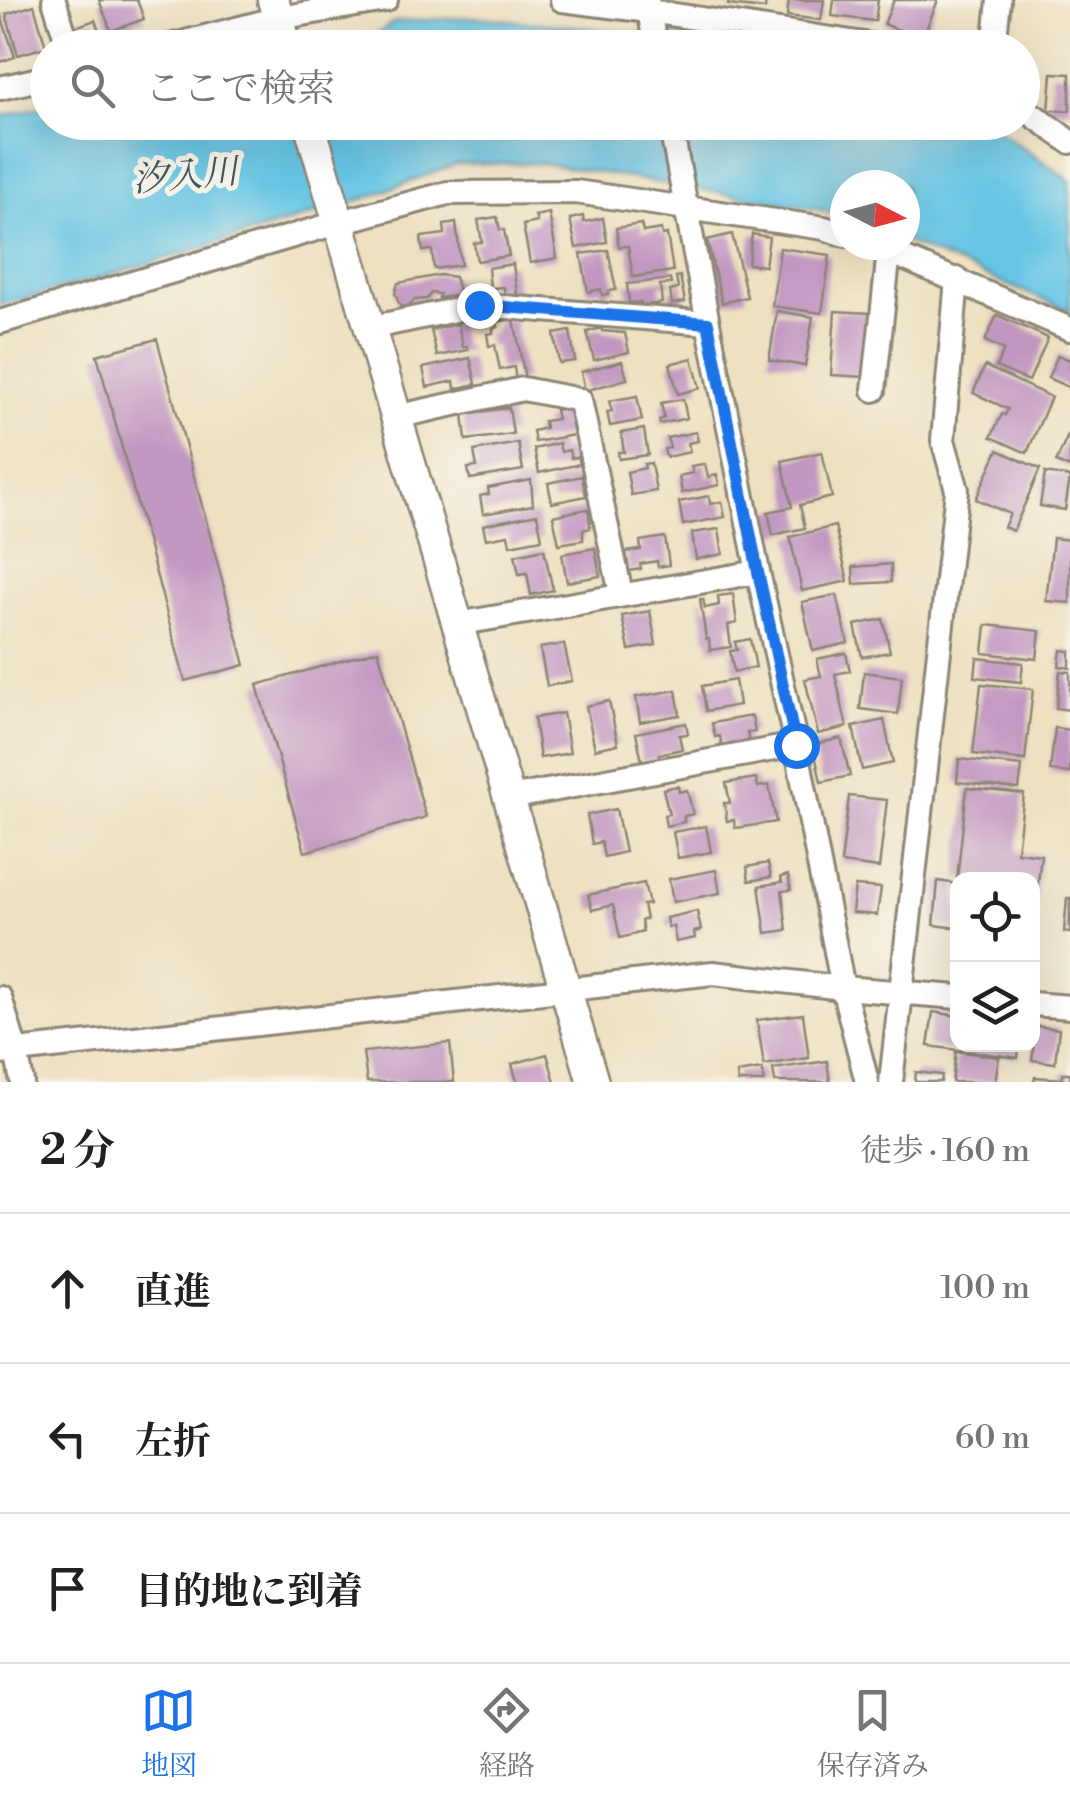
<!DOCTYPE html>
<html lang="ja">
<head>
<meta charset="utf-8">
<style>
  :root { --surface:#fff; --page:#f6f6f6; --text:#202124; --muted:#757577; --line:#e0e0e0; --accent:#1a73e8 }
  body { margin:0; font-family:"Libre Bodoni","Noto Serif JP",serif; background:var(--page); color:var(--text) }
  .controls { position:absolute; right:30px; bottom:30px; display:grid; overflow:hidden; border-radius:20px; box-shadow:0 10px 40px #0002 }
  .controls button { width:90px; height:90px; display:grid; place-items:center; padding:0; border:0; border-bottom:2px solid var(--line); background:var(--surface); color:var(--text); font:50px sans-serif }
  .compass { position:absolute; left:830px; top:170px; width:90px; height:90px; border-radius:50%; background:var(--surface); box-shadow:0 10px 40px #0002; rotate:96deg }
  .stop { position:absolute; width:30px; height:30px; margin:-22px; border:8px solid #1a73e8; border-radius:50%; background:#fff }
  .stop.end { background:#1a73e8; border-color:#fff; box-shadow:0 2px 10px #0008 }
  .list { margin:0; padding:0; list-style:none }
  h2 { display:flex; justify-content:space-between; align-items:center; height:130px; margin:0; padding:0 40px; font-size:42px }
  h2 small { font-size:32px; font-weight:400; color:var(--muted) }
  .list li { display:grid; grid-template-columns:65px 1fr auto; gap:30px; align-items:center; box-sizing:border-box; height:150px; padding:0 40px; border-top:2px solid var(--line) }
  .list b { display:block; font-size:38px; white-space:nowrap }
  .list em { font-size:32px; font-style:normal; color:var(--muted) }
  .icon { flex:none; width:55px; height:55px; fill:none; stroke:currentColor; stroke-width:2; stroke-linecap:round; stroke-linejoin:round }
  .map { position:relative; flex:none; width:1070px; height:1082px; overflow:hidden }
  .search { position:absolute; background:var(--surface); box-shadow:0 10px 40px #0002; left:30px; right:30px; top:30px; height:110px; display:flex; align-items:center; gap:25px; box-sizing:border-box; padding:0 35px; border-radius:55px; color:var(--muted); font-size:38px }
  .sheet { height:580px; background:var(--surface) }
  nav { display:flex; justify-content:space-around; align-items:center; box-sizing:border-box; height:140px; border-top:2px solid var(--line); background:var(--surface); font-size:28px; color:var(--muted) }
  nav a { display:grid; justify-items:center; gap:5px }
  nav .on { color:var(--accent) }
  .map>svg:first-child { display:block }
  .water { fill:#66c5e4; stroke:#487888; stroke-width:2.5 }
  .building { fill:#c297c1 }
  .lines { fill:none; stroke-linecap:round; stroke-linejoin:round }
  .minor-casing { stroke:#8c8676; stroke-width:28 }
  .tertiary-casing { stroke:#8c8676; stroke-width:35 }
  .minor { stroke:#fff; stroke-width:22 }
  .tertiary { stroke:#fff; stroke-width:30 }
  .route { stroke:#1a73e8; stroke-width:12 }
  .labels { text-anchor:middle; stroke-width:10; stroke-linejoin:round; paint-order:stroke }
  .water-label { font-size:35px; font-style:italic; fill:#3d5962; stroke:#f7f3e8 }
</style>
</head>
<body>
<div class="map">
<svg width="1070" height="1082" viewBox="0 0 1070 1082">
  <rect width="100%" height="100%" fill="#f7f3e8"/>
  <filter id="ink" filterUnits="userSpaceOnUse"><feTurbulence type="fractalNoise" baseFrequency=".01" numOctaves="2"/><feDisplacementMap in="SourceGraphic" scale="20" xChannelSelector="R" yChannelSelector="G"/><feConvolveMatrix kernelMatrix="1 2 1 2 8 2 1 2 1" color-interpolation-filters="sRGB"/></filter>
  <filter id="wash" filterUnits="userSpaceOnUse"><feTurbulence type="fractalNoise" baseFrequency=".0048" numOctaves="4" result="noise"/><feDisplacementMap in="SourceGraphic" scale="40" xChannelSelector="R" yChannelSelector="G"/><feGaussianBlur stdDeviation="2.25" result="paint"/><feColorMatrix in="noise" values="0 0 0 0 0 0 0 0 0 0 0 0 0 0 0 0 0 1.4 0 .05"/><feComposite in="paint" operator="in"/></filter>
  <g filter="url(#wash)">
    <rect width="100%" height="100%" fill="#eee0c0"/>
    <!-- water -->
    <g class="water">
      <polygon points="478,17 776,47 330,48 366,42 394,22"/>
      <polygon points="47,105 48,122 987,123 1070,180 1070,311 905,242 905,185 845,185 845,219 822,210 542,163 456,164 369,197 286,223 58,290 0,305 0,117"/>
    </g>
    <g id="blocks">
      <!-- building -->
      <g class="building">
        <polygon points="99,0 137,0 144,19 111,31"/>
        <polygon points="729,0 766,0 765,9 728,5"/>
        <polygon points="789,0 824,0 821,20 787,16"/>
        <polygon points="834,0 878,0 875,21 832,16"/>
        <polygon points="894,0 938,0 922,40 884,24"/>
        <polygon points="34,5 46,47 18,55 6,14"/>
        <polygon points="0,12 15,57 0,62"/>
        <polygon points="95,20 100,34 79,41 75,27"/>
        <polygon points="1052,73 1070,74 1070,111 1049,110"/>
        <polygon points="549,213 557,258 530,263 523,225 537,222 535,216"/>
        <polygon points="583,216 584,222 603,218 607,242 576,248 570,219"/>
        <polygon points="497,217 500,230 504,230 509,256 477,261 474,243 482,242 478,220"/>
        <polygon points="456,223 461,265 434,269 432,250 423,251 421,237 445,234 444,225"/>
        <polygon points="641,224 643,232 661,229 662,235 667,234 673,271 633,277 628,246 619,247 616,228"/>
        <polygon points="732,234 747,297 722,303 707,240"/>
        <polygon points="752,234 769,237 765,266 748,264"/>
        <polygon points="780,248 830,255 822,313 772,306"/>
        <polygon points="608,250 616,290 608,291 608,294 602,295 601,289 588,292 581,254"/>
        <polygon points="513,264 517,295 505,296 504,287 490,288 488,268"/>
        <polygon points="440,275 455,277 460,295 439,298 440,294 431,293 427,299 414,300 408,307 400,306 395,293 398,283"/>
        <polygon points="680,276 685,302 672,304 670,291 678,289 676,277"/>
        <polygon points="670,279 671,284 660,285 662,303 641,306 641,302 629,303 627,284"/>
        <polygon points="777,311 813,317 805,366 769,360"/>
        <polygon points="835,311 870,313 866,377 831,375"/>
        <polygon points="997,315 1048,338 1029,381 996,367 1004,350 985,341"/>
        <polygon points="514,319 525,379 516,381 514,367 500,370 495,345 489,346 487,334 493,333 493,328 498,327 497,322"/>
        <polygon points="458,324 463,347 467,346 468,350 437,356 431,330"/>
        <polygon points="602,328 602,331 625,333 629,352 594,360 587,332"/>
        <polygon points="570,331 575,361 559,363 554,334"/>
        <polygon points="157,339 245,665 185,681 97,355"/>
        <polygon points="1058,355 1070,360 1070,388 1048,378"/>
        <polygon points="470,358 476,384 455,389 454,381 427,387 423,368"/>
        <polygon points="692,358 700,388 678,394 670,364"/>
        <polygon points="622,361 627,379 585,391 581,372"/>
        <polygon points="985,366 1051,397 1027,453 991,437 1002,414 1005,415 1008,409 973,393"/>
        <polygon points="637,396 642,420 610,426 607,412 612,411 609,401"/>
        <polygon points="683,399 687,418 660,424 659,420 664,418 661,403"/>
        <polygon points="509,408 513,434 466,440 463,414"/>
        <polygon points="569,408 574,435 535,442 533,431 545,428 544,421 557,419 555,410"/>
        <polygon points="644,429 648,455 619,459 618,452 624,452 621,433"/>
        <polygon points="1070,431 1070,468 1056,462"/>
        <polygon points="696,432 698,441 688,443 690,452 666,457 664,449 670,448 667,438"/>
        <polygon points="518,443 523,470 470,479 468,468 477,467 474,451"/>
        <polygon points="559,443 561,452 569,450 571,458 578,457 580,464 539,473 534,449"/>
        <polygon points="998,450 1040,469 1013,531 1004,527 1010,514 976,499"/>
        <polygon points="822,452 832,497 800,505 805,528 773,535 768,512 792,507 782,461"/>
        <polygon points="651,463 656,491 631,495 627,472 645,468 644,464"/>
        <polygon points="703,464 705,464 708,477 717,475 719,485 682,493 679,476 693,473 691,466"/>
        <polygon points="1045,473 1070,477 1065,510 1040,506"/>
        <polygon points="582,476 586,496 552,503 548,483"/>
        <polygon points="531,480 533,505 483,514 480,496 489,494 488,488"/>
        <polygon points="709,496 710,504 722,502 725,517 683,525 679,502"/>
        <polygon points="586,509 589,512 590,528 583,530 583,540 559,544 553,516"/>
        <polygon points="537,514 542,539 510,545 508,535 486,539 483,525"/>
        <polygon points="835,526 848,581 802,591 790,537"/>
        <polygon points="719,529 723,554 696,559 692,533"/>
        <polygon points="665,537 669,565 658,567 657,561 640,564 641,569 629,571 626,552 641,550 640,541"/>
        <polygon points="1053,538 1070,540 1070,603 1046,601"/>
        <polygon points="595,548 600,576 567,582 562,554"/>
        <polygon points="544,549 553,590 531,595 527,573 519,574 515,555"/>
        <polygon points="891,564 891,582 854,584 853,567"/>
        <polygon points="733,594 737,623 728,625 731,647 710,650 709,639 706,639 700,599 703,599 705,608 719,605 718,596"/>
        <polygon points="837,595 848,643 813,651 802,602"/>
        <polygon points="650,611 656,645 629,650 622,616"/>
        <polygon points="883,619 890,652 862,657 855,625"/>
        <polygon points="986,625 1040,631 1037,659 983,653"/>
        <polygon points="750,639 756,667 734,672 730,651 737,650 735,642"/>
        <polygon points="564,644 572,681 547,686 540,648"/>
        <polygon points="378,650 426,817 305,852 257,685"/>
        <polygon points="1061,650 1070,651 1070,668 1059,666"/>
        <polygon points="846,653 850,671 835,674 847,727 818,734 805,679 821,676 817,659"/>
        <polygon points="977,658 1023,663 1021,682 975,677"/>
        <polygon points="1060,671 1070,672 1070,710 1056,708"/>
        <polygon points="864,672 902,677 898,714 860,709"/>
        <polygon points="735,680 739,705 706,711 702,686"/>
        <polygon points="981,684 1033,689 1025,760 973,754"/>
        <polygon points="676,690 680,715 640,722 636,697"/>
        <polygon points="609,701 618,744 595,749 586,706"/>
        <polygon points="563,713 570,753 540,758 534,718"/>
        <polygon points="752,716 755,732 747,733 749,743 722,748 720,736 715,737 712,723"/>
        <polygon points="884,720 893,763 862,770 853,727"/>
        <polygon points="686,723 688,734 679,735 682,749 659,754 659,758 642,761 636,733"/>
        <polygon points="1055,728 1070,730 1070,773 1050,771"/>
        <polygon points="841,738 850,776 821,782 813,745"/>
        <polygon points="959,759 1022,766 1019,789 957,782"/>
        <polygon points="756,778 758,787 769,785 776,822 735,828 734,820 727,821 724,803 730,803 726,783"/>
        <polygon points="678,786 679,792 687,790 693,814 684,816 684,822 666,826 664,815 669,814 663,789"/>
        <polygon points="967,788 1024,794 1017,852 1041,855 1035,911 1032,911 1032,879 957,879"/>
        <polygon points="849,796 887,800 879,868 841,863"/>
        <polygon points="616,809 625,852 604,857 601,842 592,844 587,815"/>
        <polygon points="706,826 711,852 678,858 673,832"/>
        <polygon points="768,863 771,877 749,881 747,867"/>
        <polygon points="716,870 720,893 673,902 669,879"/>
        <polygon points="788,875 791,890 782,891 787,930 766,933 759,886 782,882 781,877"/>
        <polygon points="938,881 958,884 958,928 934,925"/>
        <polygon points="644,883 649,904 643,905 646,919 641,921 643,932 620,938 613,905 592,910 588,895"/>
        <polygon points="855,886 881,888 877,915 852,913"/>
        <polygon points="1067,898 1070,898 1070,933 1064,932"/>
        <polygon points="697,911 701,930 694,932 695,938 676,942 673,926 668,927 666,918"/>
        <polygon points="933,1012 958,1016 958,1044 1019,1044 1018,1058 928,1046"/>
        <polygon points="803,1014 809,1058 764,1065 757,1020"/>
        <polygon points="1036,1026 1059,1029 1055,1063 1032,1060"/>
        <polygon points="450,1043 454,1082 367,1082 363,1052"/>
        <polygon points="956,1051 999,1057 995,1082 952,1082"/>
        <polygon points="547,1054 555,1082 517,1082 512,1064"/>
        <polygon points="827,1061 830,1082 775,1082 773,1069"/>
        <polygon points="762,1069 764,1082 738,1082 737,1073"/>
        <polygon points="916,1072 942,1075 941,1082 915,1082"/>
        <polygon points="1062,1073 1070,1073 1070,1082 1034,1082 1035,1077 1062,1079"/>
      </g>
    </g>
  </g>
  <g filter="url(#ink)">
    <use href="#blocks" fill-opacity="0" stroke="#8c8676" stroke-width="2.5"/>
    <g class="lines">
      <defs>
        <g id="minor">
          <polyline points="54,0 69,48"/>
          <polyline points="562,0 649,11 891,48"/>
          <polyline points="647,0 656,48"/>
          <polyline points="162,48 279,18 386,0"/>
          <polyline points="994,48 999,0"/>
          <polyline points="0,88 48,77"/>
          <polyline points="1022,107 1070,142"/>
          <polyline points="670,122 708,323 758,572 796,745 843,988 867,1082"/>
          <polyline points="873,245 1070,329"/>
          <polyline points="0,322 337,223 448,193 576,192 824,228 845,235"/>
          <polyline points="369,328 479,305 708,323"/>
          <polyline points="874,390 889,251"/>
          <polyline points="395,417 523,389 580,400 621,594"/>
          <polyline points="457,624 758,572"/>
          <polyline points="509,798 796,745"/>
          <polyline points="0,998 16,1051 22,1082"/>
          <polyline points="1032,1004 1070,1007"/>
          <polyline points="0,1053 713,973 843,988 958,997"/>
          <polyline points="891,1082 957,490 943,440 957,279"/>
        </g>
        <g id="tertiary">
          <polyline points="273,0 287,48"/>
          <polyline points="309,122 593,1082"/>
        </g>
      </defs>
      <!-- minor casing -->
      <use href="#minor" class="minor-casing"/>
      <!-- tertiary casing -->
      <use href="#tertiary" class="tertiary-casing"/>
      <!-- minor -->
      <use href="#minor" class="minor"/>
      <!-- tertiary -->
      <use href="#tertiary" class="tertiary"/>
    </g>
  </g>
  <g class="lines" filter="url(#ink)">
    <!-- route -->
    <polyline class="route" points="479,305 708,323 758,572 796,745"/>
  </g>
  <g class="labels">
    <!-- water labels -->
    <g class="water-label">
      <text transform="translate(185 175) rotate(-5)" y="12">汐入川</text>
    </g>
  </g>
</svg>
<div class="controls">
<button><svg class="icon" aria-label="locate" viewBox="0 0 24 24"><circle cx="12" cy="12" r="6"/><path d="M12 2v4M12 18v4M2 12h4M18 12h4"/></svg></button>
<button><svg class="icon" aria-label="layers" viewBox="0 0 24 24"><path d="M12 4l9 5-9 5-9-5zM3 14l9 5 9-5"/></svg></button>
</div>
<svg class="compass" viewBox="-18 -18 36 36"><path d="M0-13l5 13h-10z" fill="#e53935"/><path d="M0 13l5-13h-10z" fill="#757577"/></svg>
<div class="stop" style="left:796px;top:745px"></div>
<div class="stop end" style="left:479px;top:305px"></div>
<div class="search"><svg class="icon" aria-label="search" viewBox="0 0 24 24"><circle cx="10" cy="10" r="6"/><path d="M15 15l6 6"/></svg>ここで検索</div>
</div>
<section class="sheet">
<h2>2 分<small>徒歩 · 160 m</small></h2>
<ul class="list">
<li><svg class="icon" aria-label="ahead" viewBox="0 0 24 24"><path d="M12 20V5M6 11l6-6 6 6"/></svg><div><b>直進</b></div><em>100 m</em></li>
<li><svg class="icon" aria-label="left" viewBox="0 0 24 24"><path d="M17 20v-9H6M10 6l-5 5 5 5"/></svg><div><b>左折</b></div><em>60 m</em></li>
<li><svg class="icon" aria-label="arrive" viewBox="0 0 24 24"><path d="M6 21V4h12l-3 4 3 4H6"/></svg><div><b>目的地に到着</b></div></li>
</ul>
</section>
<nav>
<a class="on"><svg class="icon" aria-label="map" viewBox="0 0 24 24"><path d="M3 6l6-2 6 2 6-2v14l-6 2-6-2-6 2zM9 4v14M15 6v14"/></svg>地図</a>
<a><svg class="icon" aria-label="directions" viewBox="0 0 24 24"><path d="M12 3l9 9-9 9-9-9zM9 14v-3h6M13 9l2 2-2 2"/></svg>経路</a>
<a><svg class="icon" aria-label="saved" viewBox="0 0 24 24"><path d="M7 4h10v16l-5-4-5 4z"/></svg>保存済み</a>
</nav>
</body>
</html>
